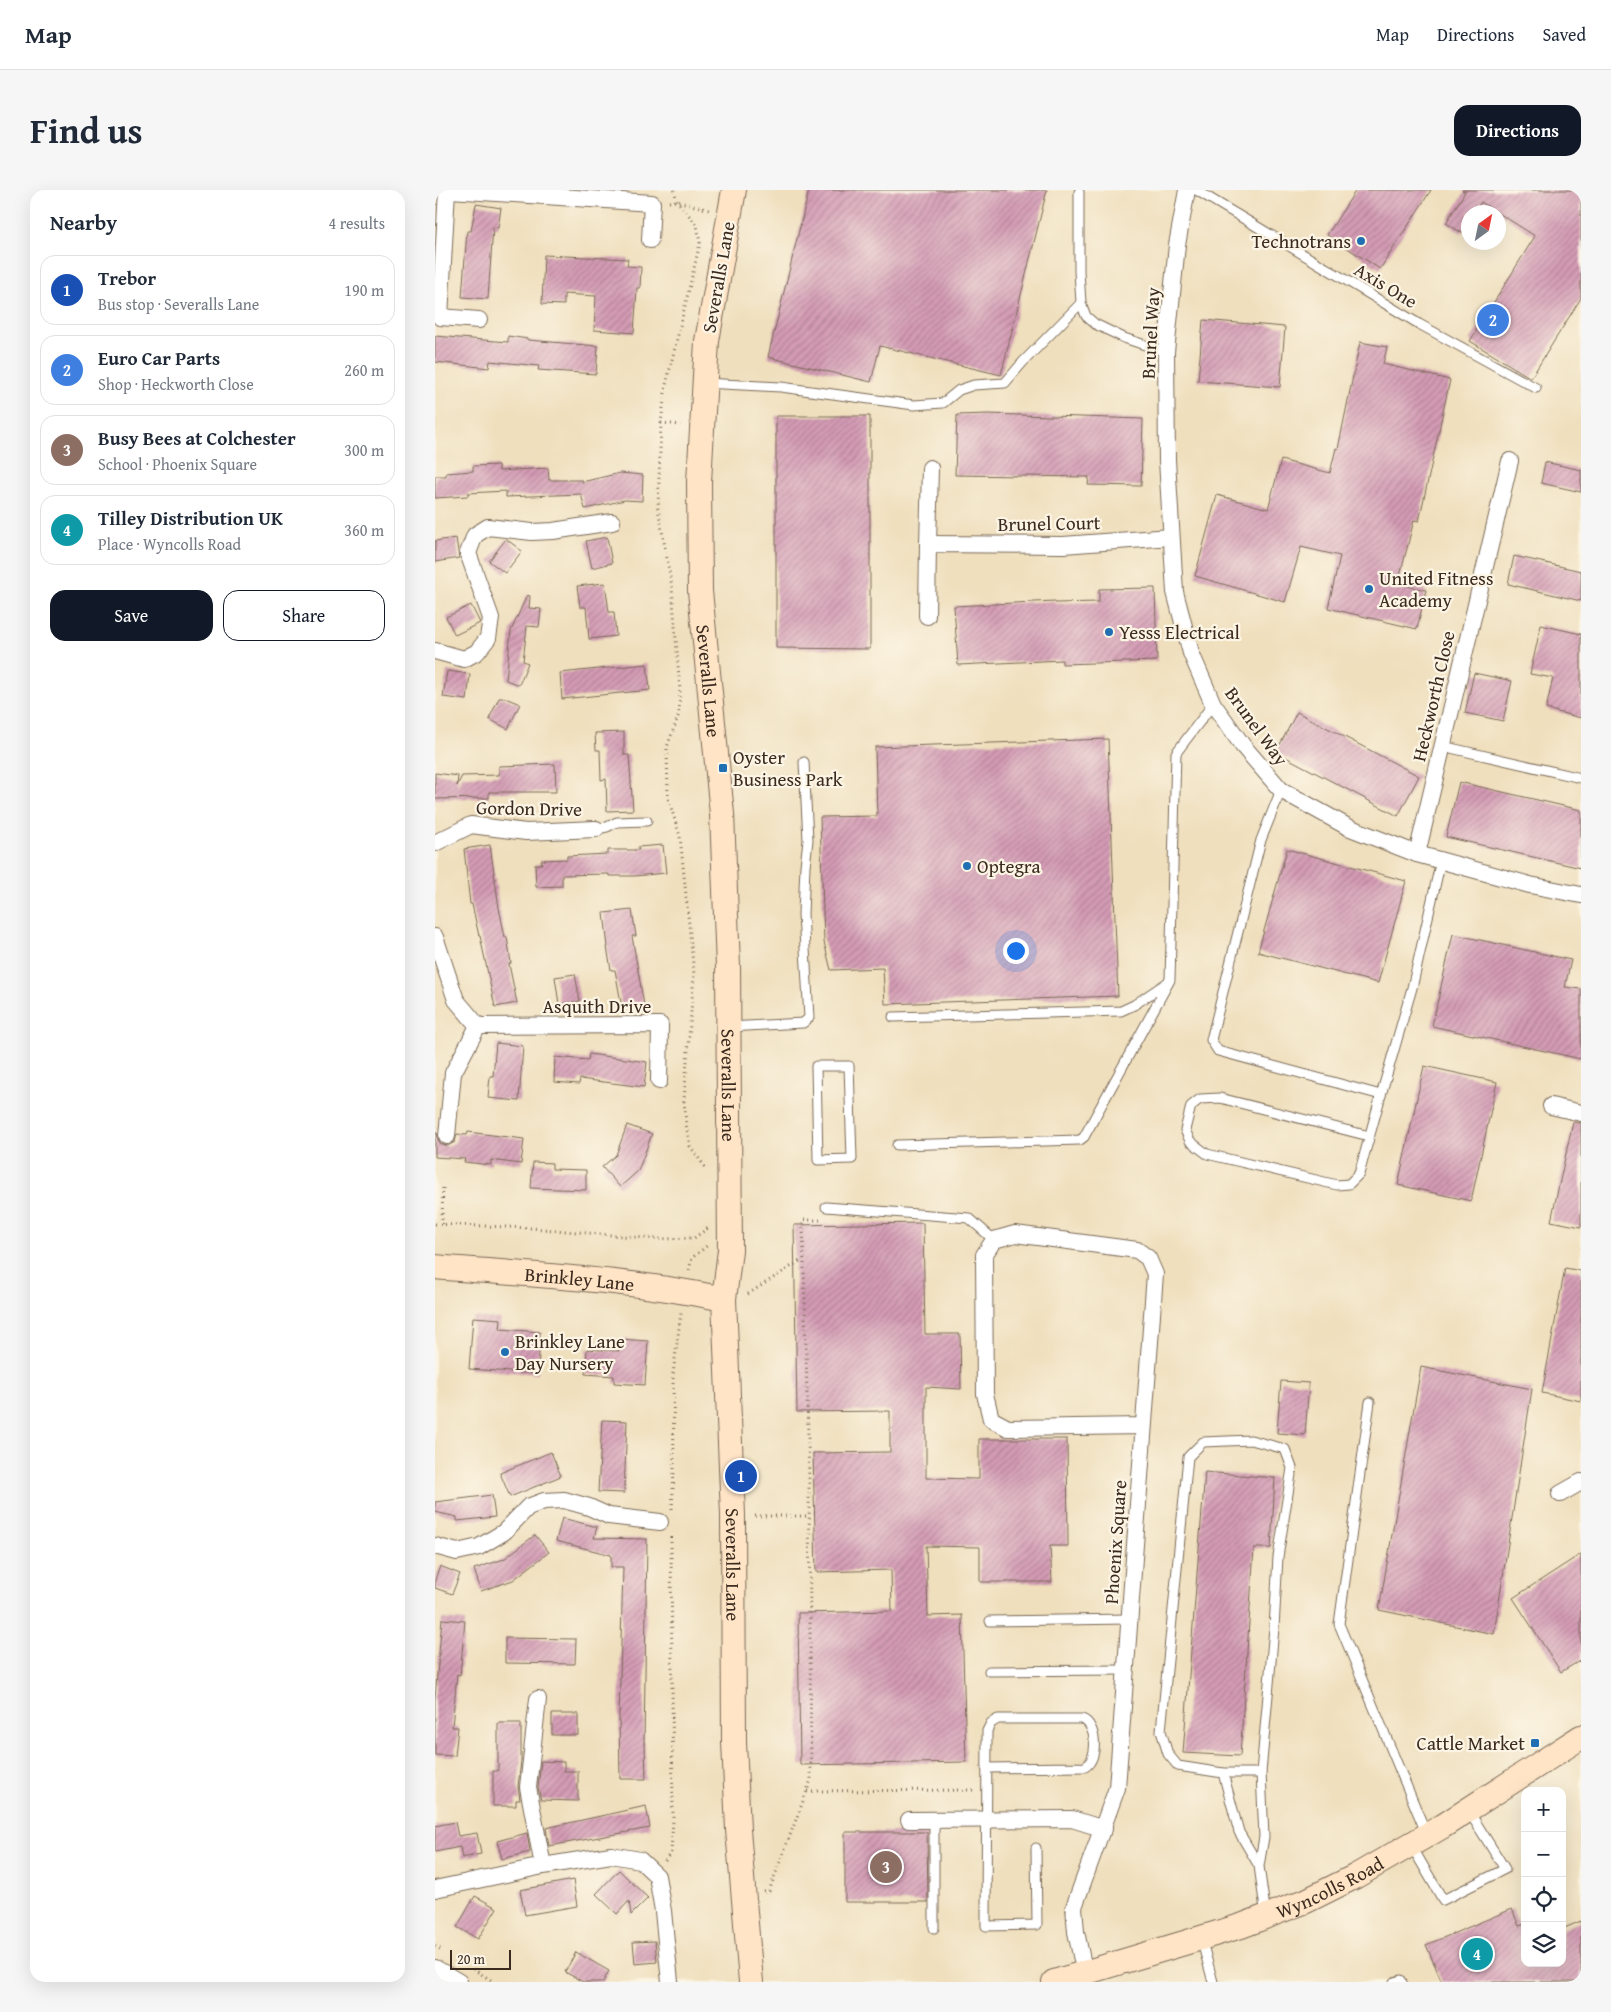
<!DOCTYPE html>
<html lang="en">
<head>
<meta charset="utf-8">
<style>
  :root { --surface:#fff; --page:#f6f6f7; --text:#1f2937; --muted:#747a83; --line:#e0e1e3; --accent:#111827 }
  body { margin:0; font-family:"Gentium Book Plus",serif; background:var(--page); color:var(--text) }
  .controls { position:absolute; right:15px; bottom:15px; display:grid; overflow:hidden; border-radius:10px; box-shadow:0 5px 20px #0002 }
  .controls button { width:45px; height:45px; display:grid; place-items:center; padding:0; border:0; border-bottom:1px solid var(--line); background:var(--surface); color:var(--text); font:25px sans-serif }
  .compass { position:absolute; left:1026px; top:15px; width:45px; height:45px; border-radius:50%; background:var(--surface); box-shadow:0 5px 20px #0002; rotate:33deg }
  .scale { position:absolute; left:15px; bottom:12px; width:61px; box-sizing:border-box; padding-left:5px; border:2px solid #3b2a1e; border-top:0; font-size:14px; line-height:18px; white-space:nowrap; color:#3b2a1e; -webkit-text-stroke:4px #fcf5e5; paint-order:stroke }
  .you { position:absolute; left:580px; top:760px; width:18px; height:18px; margin:-12px; border:4px solid #fff; border-radius:50%; background:#1a73e8; box-shadow:0 0 0 8px #1a73e833 }
  .badge { display:grid; place-items:center; width:32px; height:32px; border-radius:50%; background:var(--accent); color:#fff; font-size:16px; font-weight:700 }
  .pin { position:absolute; translate:-50% -50%; border:2px solid #fff; box-shadow:0 1px 5px #0006 }
  .list { margin:0; padding:0; list-style:none }
  h2 { display:flex; justify-content:space-between; align-items:center; height:65px; margin:0; padding:0 20px; font-size:21px }
  h2 small { font-size:16px; font-weight:400; color:var(--muted) }
  .list li { display:grid; grid-template-columns:32px 1fr auto; gap:15px; align-items:center; box-sizing:border-box; height:70px; margin:0 10px 10px; padding:0 10px; border:1px solid var(--line); border-radius:15px }
  .list b { display:block; font-size:19px; white-space:nowrap }
  .list p { margin:0; font-size:16px; white-space:nowrap; color:var(--muted) }
  .list em { font-size:16px; font-style:normal; color:var(--muted) }
  .actions { display:flex; gap:10px; padding:15px 20px }
  .actions a { flex:1; padding:11px 0; border:1px solid var(--accent); border-radius:15px; text-align:center; font-size:18px; color:var(--accent) }
  .actions .main { background:var(--accent); color:#fff }
  .icon { flex:none; width:28px; height:28px; fill:none; stroke:currentColor; stroke-width:2; stroke-linecap:round; stroke-linejoin:round }
  .map { position:relative; flex:none; width:1146px; height:1792px; overflow:hidden; border-radius:15px }
  header { display:flex; align-items:center; gap:30px; box-sizing:border-box; height:70px; padding:0 25px; background:var(--surface); border-bottom:1px solid var(--line) }
  header strong { font-size:24px }
  nav { display:flex; gap:28px; margin-inline-start:auto; font-size:18px }
  .intro { display:flex; align-items:center; justify-content:space-between; box-sizing:border-box; height:120px; padding:0 30px }
  h1 { margin:0; font-size:35px }
  .button { padding:12px 22px; border-radius:15px; background:var(--accent); color:#fff; font-size:18px; font-weight:700 }
  main { display:flex; gap:30px; padding:0 30px }
  aside { flex:1; background:var(--surface); border-radius:15px; box-shadow:0 5px 20px #0002 }
  .map>svg:first-child { display:block }
  .building { fill:url(#building-hatch) }
  .lines { fill:none; stroke-linecap:round; stroke-linejoin:round }
  .lane-casing { stroke:#7a6956; stroke-width:11 }
  .street-casing { stroke:#7a6956; stroke-width:18 }
  .secondary-casing { stroke:#7a6956; stroke-width:26 }
  .path { stroke:#7a6956; stroke-width:3; stroke-dasharray:1 4; stroke-linecap:butt }
  .lane { stroke:#fff; stroke-width:9 }
  .street { stroke:#fff; stroke-width:16 }
  .secondary { stroke:#ffe4c6; stroke-width:24 }
  .poi-dot { fill:#1f6fb2; stroke:#fcf5e5; stroke-width:2 }
  .labels { text-anchor:middle; stroke-width:4.5; stroke-linejoin:round; paint-order:stroke }
  .poi-label { font-size:19px; fill:#3b2a1e; stroke:#fcf5e5; text-anchor:start }
  .street-label { font-size:19px; fill:#3b2a1e; stroke:#fcf5e5 }
</style>
</head>
<body>
<header>
<strong>Map</strong>
<nav><a>Map</a><a>Directions</a><a>Saved</a></nav>
</header>
<div class="intro"><h1>Find us</h1><a class="button">Directions</a></div>
<main>
<aside>
<h2>Nearby<small>4 results</small></h2>
<ul class="list">
<li><span class="badge" style="background:#1a4fb4">1</span><div><b>Trebor</b><p>Bus stop · Severalls Lane</p></div><em>190 m</em></li>
<li><span class="badge" style="background:#3f7fe0">2</span><div><b>Euro Car Parts</b><p>Shop · Heckworth Close</p></div><em>260 m</em></li>
<li><span class="badge" style="background:#8d6e63">3</span><div><b>Busy Bees at Colchester</b><p>School · Phoenix Square</p></div><em>300 m</em></li>
<li><span class="badge" style="background:#0f9aa8">4</span><div><b>Tilley Distribution UK</b><p>Place · Wyncolls Road</p></div><em>360 m</em></li>
</ul>
<div class="actions"><a class="main">Save</a><a>Share</a></div>
</aside>
<div class="map">
<svg width="1146" height="1792" viewBox="0 0 1146 1792">
  <defs>
    <pattern id="building-hatch" width="6" height="6" patternUnits="userSpaceOnUse" patternTransform="scale(1.25)"><rect width="6" height="6" fill="#d49bb5"/><path d="M-1 1l2-2M0 6l6-6M5 7l2-2" fill="none" stroke="#ad7f93"/></pattern>
  </defs>
  <rect width="100%" height="100%" fill="#fcf5e5"/>
  <filter id="ink" filterUnits="userSpaceOnUse"><feTurbulence type="fractalNoise" baseFrequency=".02" numOctaves="2"/><feDisplacementMap in="SourceGraphic" scale="10" xChannelSelector="R" yChannelSelector="G"/><feConvolveMatrix kernelMatrix="1 2 1 2 8 2 1 2 1" color-interpolation-filters="sRGB"/></filter>
  <filter id="wash" filterUnits="userSpaceOnUse"><feTurbulence type="fractalNoise" baseFrequency=".0096" numOctaves="4" result="noise"/><feDisplacementMap in="SourceGraphic" scale="20" xChannelSelector="R" yChannelSelector="G"/><feGaussianBlur stdDeviation="1.12" result="paint"/><feColorMatrix in="noise" values="0 0 0 0 0 0 0 0 0 0 0 0 0 0 0 0 0 1.4 0 .05"/><feComposite in="paint" operator="in"/></filter>
  <g filter="url(#wash)">
    <rect width="100%" height="100%" fill="#efdfbd"/>
    <g id="blocks">
      <!-- building -->
      <g class="building">
        <polygon points="374,0 612,0 566,185 445,156 436,192 333,167"/>
        <polygon points="921,0 996,0 945,79 892,45"/>
        <polygon points="1027,0 1146,0 1146,108 1096,188 1035,151 1100,46 1046,12 1040,22 1034,22 1034,32 1027,43 1011,33 1030,2"/>
        <polygon points="41,14 66,18 63,38 58,37 53,109 27,107 32,41 36,41"/>
        <polygon points="109,65 193,69 192,76 206,77 205,98 202,98 199,143 159,140 161,106 129,104 129,115 107,114"/>
        <polygon points="768,130 850,137 845,197 763,191"/>
        <polygon points="0,146 73,152 73,146 93,149 93,150 163,156 161,184 103,180 104,176 55,171 54,178 0,172"/>
        <polygon points="925,152 952,157 948,174 1015,190 984,331 979,330 963,394 991,400 982,439 893,418 905,366 866,357 850,412 760,386 782,305 833,319 846,270 895,283 901,258 903,259"/>
        <polygon points="553,224 708,229 706,296 653,295 654,287 520,285 522,225"/>
        <polygon points="341,226 435,226 435,459 341,458"/>
        <polygon points="1110,272 1146,280 1146,302 1106,293"/>
        <polygon points="63,275 64,281 113,278 114,290 147,290 147,292 185,283 208,285 207,311 190,310 150,319 146,304 71,307 71,301 33,303 33,306 0,308 0,286 11,286 11,283 38,281 38,276"/>
        <polygon points="172,347 177,373 157,378 151,351"/>
        <polygon points="21,348 24,368 0,372 0,351"/>
        <polygon points="71,349 87,361 70,383 54,371"/>
        <polygon points="1079,366 1146,381 1146,411 1073,394"/>
        <polygon points="170,393 174,422 179,422 181,446 154,449 151,417 145,417 142,396"/>
        <polygon points="720,398 722,471 627,474 627,470 523,475 519,416 620,411 620,413 664,412 664,399"/>
        <polygon points="92,405 95,406 94,418 106,419 104,437 92,436 88,471 93,473 84,495 71,490 76,441"/>
        <polygon points="36,415 45,433 20,445 11,427"/>
        <polygon points="1106,435 1146,444 1146,528 1111,519 1118,488 1095,484"/>
        <polygon points="212,474 215,500 127,509 125,483"/>
        <polygon points="12,481 35,484 32,510 8,507"/>
        <polygon points="1039,483 1077,491 1068,531 1030,523"/>
        <polygon points="64,508 70,508 85,514 73,539 54,529"/>
        <polygon points="862,522 984,586 963,626 841,562"/>
        <polygon points="189,542 189,565 194,565 198,620 172,621 171,589 166,590 165,560 161,560 160,543"/>
        <polygon points="673,549 683,806 450,814 448,778 396,780 389,752 385,627 442,626 440,557"/>
        <polygon points="120,574 121,602 54,602 54,608 0,609 0,583 23,586 22,596 27,586 64,585 64,576"/>
        <polygon points="1024,592 1146,620 1146,678 1011,647"/>
        <polygon points="55,655 64,718 70,747 72,747 76,773 74,774 82,813 60,817 45,746 44,746 37,714 35,714 29,659"/>
        <polygon points="228,655 231,683 199,686 174,686 174,684 127,685 127,696 101,697 100,674 107,674 106,670 132,669 132,666 173,664 173,660 204,660 203,657"/>
        <polygon points="852,659 971,691 943,793 823,762"/>
        <polygon points="197,720 201,746 197,746 209,815 187,818 180,780 176,780 172,757 173,757 169,723"/>
        <polygon points="1018,744 1136,770 1130,797 1146,799 1146,869 997,836"/>
        <polygon points="140,784 145,811 124,814 120,787"/>
        <polygon points="61,853 88,856 84,911 53,908 55,886 58,886"/>
        <polygon points="154,864 212,872 209,897 145,889 144,894 119,892 120,867 153,870"/>
        <polygon points="989,876 1062,892 1036,1011 963,995"/>
        <polygon points="1138,932 1146,933 1146,1037 1116,1031"/>
        <polygon points="192,935 217,944 203,981 185,997 167,977 181,965"/>
        <polygon points="33,942 89,949 86,974 56,970 56,975 29,972 30,969 0,967 0,943 2,943 3,950 6,954 12,956 20,952 22,944 32,945"/>
        <polygon points="98,972 117,973 117,979 151,980 151,1000 96,998"/>
        <polygon points="488,1033 490,1144 525,1144 526,1199 491,1197 491,1288 544,1289 544,1249 632,1249 633,1356 615,1356 617,1392 545,1392 545,1357 491,1356 493,1426 527,1425 531,1572 365,1575 363,1423 457,1421 456,1380 381,1382 378,1263 455,1262 455,1221 362,1222 359,1035"/>
        <polygon points="1130,1078 1146,1081 1146,1211 1107,1203"/>
        <polygon points="38,1127 66,1129 65,1139 105,1142 103,1184 34,1179"/>
        <polygon points="185,1149 213,1151 210,1195 179,1193 179,1186 150,1184 152,1159 184,1161"/>
        <polygon points="986,1177 1097,1199 1059,1444 944,1420"/>
        <polygon points="846,1191 874,1193 870,1245 842,1243"/>
        <polygon points="167,1230 192,1231 189,1303 163,1302"/>
        <polygon points="116,1262 126,1286 75,1307 65,1283"/>
        <polygon points="770,1282 840,1288 836,1358 819,1358 805,1566 748,1563"/>
        <polygon points="57,1305 60,1327 22,1331 22,1327 0,1322 0,1312"/>
        <polygon points="127,1328 162,1337 159,1348 212,1349 209,1553 210,1553 211,1589 185,1589 184,1527 188,1377 176,1377 176,1365 121,1351"/>
        <polygon points="100,1345 114,1362 78,1390 46,1401 39,1379 69,1369"/>
        <polygon points="1146,1364 1146,1470 1126,1482 1078,1408"/>
        <polygon points="5,1376 25,1384 17,1404 0,1398 0,1390"/>
        <polygon points="7,1429 30,1431 25,1485 22,1484 17,1537 23,1537 20,1566 0,1565 0,1508"/>
        <polygon points="70,1448 141,1449 140,1474 70,1473"/>
        <rect x="117" y="1524" width="26" height="21"/>
        <polygon points="63,1533 86,1533 86,1571 83,1596 85,1610 81,1610 81,1616 58,1616 58,1581 63,1581"/>
        <polygon points="106,1571 129,1572 129,1581 143,1581 143,1611 106,1610 103,1597"/>
        <polygon points="211,1616 215,1638 114,1656 111,1638"/>
        <polygon points="20,1632 23,1646 42,1643 46,1664 27,1668 25,1657 0,1662 0,1636"/>
        <polygon points="410,1642 492,1642 493,1712 410,1712"/>
        <polygon points="92,1643 95,1662 67,1669 62,1651"/>
        <polygon points="184,1680 213,1708 196,1725 194,1711 182,1724 161,1704"/>
        <polygon points="138,1690 142,1716 90,1725 85,1700"/>
        <polygon points="40,1706 62,1718 43,1749 22,1737"/>
        <polygon points="1077,1719 1084,1736 1090,1734 1090,1773 1127,1773 1127,1739 1146,1731 1146,1792 1007,1792 991,1755"/>
        <polygon points="220,1751 222,1772 200,1774 198,1752"/>
        <polygon points="141,1762 174,1781 168,1792 148,1792 130,1782"/>
      </g>
    </g>
  </g>
  <g filter="url(#ink)">
    <use href="#blocks" fill-opacity="0" stroke="#7a6956" stroke-width="1"/>
    <g class="lines">
      <defs>
        <g id="lane">
          <polyline points="761,0 984,134 1101,198"/>
          <polyline points="644,2 644,81 646,113 651,126 660,134 689,148 731,162"/>
          <polyline points="269,193 346,197 479,215 508,213 524,200 539,195 570,193 588,172 646,113"/>
          <polyline points="1007,556 1146,588"/>
          <polyline points="846,600 826,650 776,850 783,861 946,905 977,798 1006,670"/>
          <polyline points="161,639 172,637 182,632 212,631"/>
          <polyline points="458,827 686,821 699,815 733,792"/>
          <polyline points="294,837 368,833 374,828 368,724 370,676 373,650 369,572"/>
          <polygon points="381,876 414,876 417,969 383,970"/>
          <polyline points="934,946 785,908 765,909 756,916 750,940 755,951 772,964 902,995 914,994 924,984 946,905"/>
          <polyline points="462,955 645,950 649,947 735,790 741,563 778,514"/>
          <polyline points="391,1017 534,1028 559,1050"/>
          <polyline points="935,1212 904,1434 992,1645"/>
          <polyline points="555,1431 695,1429"/>
          <polyline points="554,1481 691,1480"/>
          <path d="M551 1578 650 1577C664 1569 662 1534 647 1529H563L556 1533 552 1541 551 1736 602 1735 601 1658"/>
          <polyline points="788,1583 826,1583"/>
          <polyline points="976,1655 1008,1710 1070,1679 1033,1620"/>
          <polyline points="824,1676 804,1642 788,1583 743,1576 733,1564 726,1541 753,1267 768,1252 816,1250 850,1259 857,1278 843,1367 839,1438 826,1583 829,1647 824,1676 831,1726"/>
          <polyline points="499,1738 499,1630"/>
          <polyline points="766,1748 778,1792"/>
          <polyline points="959,1792 966,1790 967,1792"/>
        </g>
        <g id="street">
          <polyline points="12,0 5,127 44,130"/>
          <polyline points="15,0 217,13 215,50"/>
          <polyline points="752,0 742,55 731,162 732,270 740,402 756,463 778,514 808,556 846,600 913,637 982,664 1095,695 1146,705"/>
          <polyline points="493,354 495,278"/>
          <polyline points="492,426 493,354 628,355 736,347"/>
          <polyline points="0,461 29,469 42,462 53,448 56,428 33,363 40,345 53,337 97,342 118,341 177,332"/>
          <polyline points="0,653 36,635 91,642 161,639"/>
          <polyline points="982,664 1075,271"/>
          <polyline points="0,747 21,810 43,836 225,835 224,891"/>
          <polyline points="1116,916 1146,923"/>
          <polyline points="12,946 18,883 43,836"/>
          <polyline points="1125,1304 1146,1292"/>
          <polyline points="0,1356 22,1362 44,1357 69,1342 93,1317 109,1311 129,1310 154,1317 174,1326 225,1332"/>
          <polyline points="103,1509 93,1597 108,1676"/>
          <polyline points="474,1630 637,1629 669,1639"/>
          <polyline points="0,1699 108,1676 176,1665 205,1670 222,1686 228,1721 235,1792"/>
          <polyline points="0,1778 24,1792"/>
          <polyline points="650,1784 641,1742 639,1717 682,1598 720,1084 713,1068 702,1060 580,1044 559,1050 549,1065 550,1204 556,1229 573,1238 708,1236"/>
        </g>
        <g id="secondary">
          <path id="s1" d="M299 0 272 151 264 292 265 401 287 624 293 777 295 1060 289 1109 298 1325 299 1552 303 1640 316 1792"/>
          <path id="s2" d="M0 1077C96 1085 194 1089 289 1109"/>
          <path id="s3" d="M619 1792 806 1736 871 1711 921 1686 1008 1636 1146 1547"/>
        </g>
      </defs>
      <!-- lane casing -->
      <use href="#lane" class="lane-casing"/>
      <!-- street casing -->
      <use href="#street" class="street-casing"/>
      <!-- secondary casing -->
      <use href="#secondary" class="secondary-casing"/>
      <!-- path -->
      <g class="path">
        <polyline points="239,0 242,11 262,35 265,53 231,195 226,233 223,318 237,397 245,501 244,524 232,557 233,608 245,646 259,784 249,910 251,934 255,956 270,977 270,979"/>
        <polyline points="234,12 242,11 274,20"/>
        <polyline points="226,233 246,235"/>
        <polyline points="0,1034 96,1038 222,1049 259,1048 273,1038"/>
        <polyline points="7,1034 8,994"/>
        <polyline points="254,1080 257,1068 273,1055"/>
        <polyline points="313,1104 368,1069"/>
        <polyline points="237,1319 239,1281 238,1184 246,1123"/>
        <polyline points="320,1326 374,1326"/>
        <polyline points="372,1601 539,1600"/>
        <polyline points="230,1671 236,1662 238,1630 236,1346"/>
        <polyline points="329,1702 334,1701 376,1590 374,1291 368,1030 385,1030"/>
        <polyline points="0,1756 7,1760"/>
        <polyline points="38,1779 59,1792"/>
      </g>
      <!-- lane -->
      <use href="#lane" class="lane"/>
      <!-- street -->
      <use href="#street" class="street"/>
      <!-- secondary -->
      <use href="#secondary" class="secondary"/>
    </g>
  </g>
  <!-- markers -->
  <g class="poi-dot">
    <circle cx="926" cy="51" r="5"/>
    <circle cx="934" cy="399" r="5"/>
    <circle cx="674" cy="442" r="5"/>
    <rect x="283" y="573" width="10" height="10" rx="2.5"/>
    <circle cx="532" cy="676" r="5"/>
    <circle cx="70" cy="1162" r="5"/>
    <rect x="1095" y="1548" width="10" height="10" rx="2.5"/>
  </g>
  <g class="labels">
    <!-- poi labels -->
    <g class="poi-label">
      <text x="916" y="58" text-anchor="end">Technotrans</text>
      <text x="944" y="395">United Fitness<tspan x="944" dy="22">Academy</tspan></text>
      <text x="684" y="449">Yesss Electrical</text>
      <text x="298" y="574">Oyster<tspan x="298" dy="22">Business Park</tspan></text>
      <text x="542" y="683">Optegra</text>
      <text x="80" y="1158">Brinkley Lane<tspan x="80" dy="22">Day Nursery</tspan></text>
      <text x="1090" y="1560" text-anchor="end">Cattle Market</text>
    </g>
    <!-- street labels -->
    <g class="street-label">
      <text transform="translate(283 87) rotate(-80)" y="7">Severalls Lane</text>
      <text transform="translate(951 95) rotate(31)" y="7">Axis One</text>
      <text transform="translate(715 143) rotate(-87)" y="7">Brunel Way</text>
      <text transform="translate(614 333) rotate(-1)" y="7">Brunel Court</text>
      <text dy="7" stroke="none"><textPath href="#s1" startOffset="494">Severalls Lane</textPath></text>
      <text transform="translate(998 506) rotate(-77)" y="7">Heckworth Close</text>
      <text transform="translate(822 536) rotate(54)" y="7">Brunel Way</text>
      <text transform="translate(94 618) rotate(1)" y="7">Gordon Drive</text>
      <text x="162" y="823">Asquith Drive</text>
      <text dy="7" stroke="none"><textPath href="#s1" startOffset="899">Severalls Lane</textPath></text>
      <text dy="7" stroke="none"><textPath href="#s2" startOffset="145">Brinkley Lane</textPath></text>
      <text transform="translate(680 1352) rotate(-86)" y="7">Phoenix Square</text>
      <text dy="7" stroke="none"><textPath href="#s1" startOffset="1379">Severalls Lane</textPath></text>
      <text dy="7" stroke="none"><textPath href="#s3" startOffset="292">Wyncolls Road</textPath></text>
    </g>
  </g>
</svg>
<div class="controls">
<button>+</button>
<button>−</button>
<button><svg class="icon" aria-label="locate" viewBox="0 0 24 24"><circle cx="12" cy="12" r="6"/><path d="M12 2v4M12 18v4M2 12h4M18 12h4"/></svg></button>
<button><svg class="icon" aria-label="layers" viewBox="0 0 24 24"><path d="M12 4l9 5-9 5-9-5zM3 14l9 5 9-5"/></svg></button>
</div>
<svg class="compass" viewBox="-18 -18 36 36"><path d="M0-13l5 13h-10z" fill="#e53935"/><path d="M0 13l5-13h-10z" fill="#747a83"/></svg>
<div class="scale">20 m</div>
<div class="you"></div>
<div class="pin badge" style="left:306px;top:1286px;background:#1a4fb4">1</div>
<div class="pin badge" style="left:1058px;top:130px;background:#3f7fe0">2</div>
<div class="pin badge" style="left:451px;top:1677px;background:#8d6e63">3</div>
<div class="pin badge" style="left:1042px;top:1764px;background:#0f9aa8">4</div>
</div>
</main>
</body>
</html>
